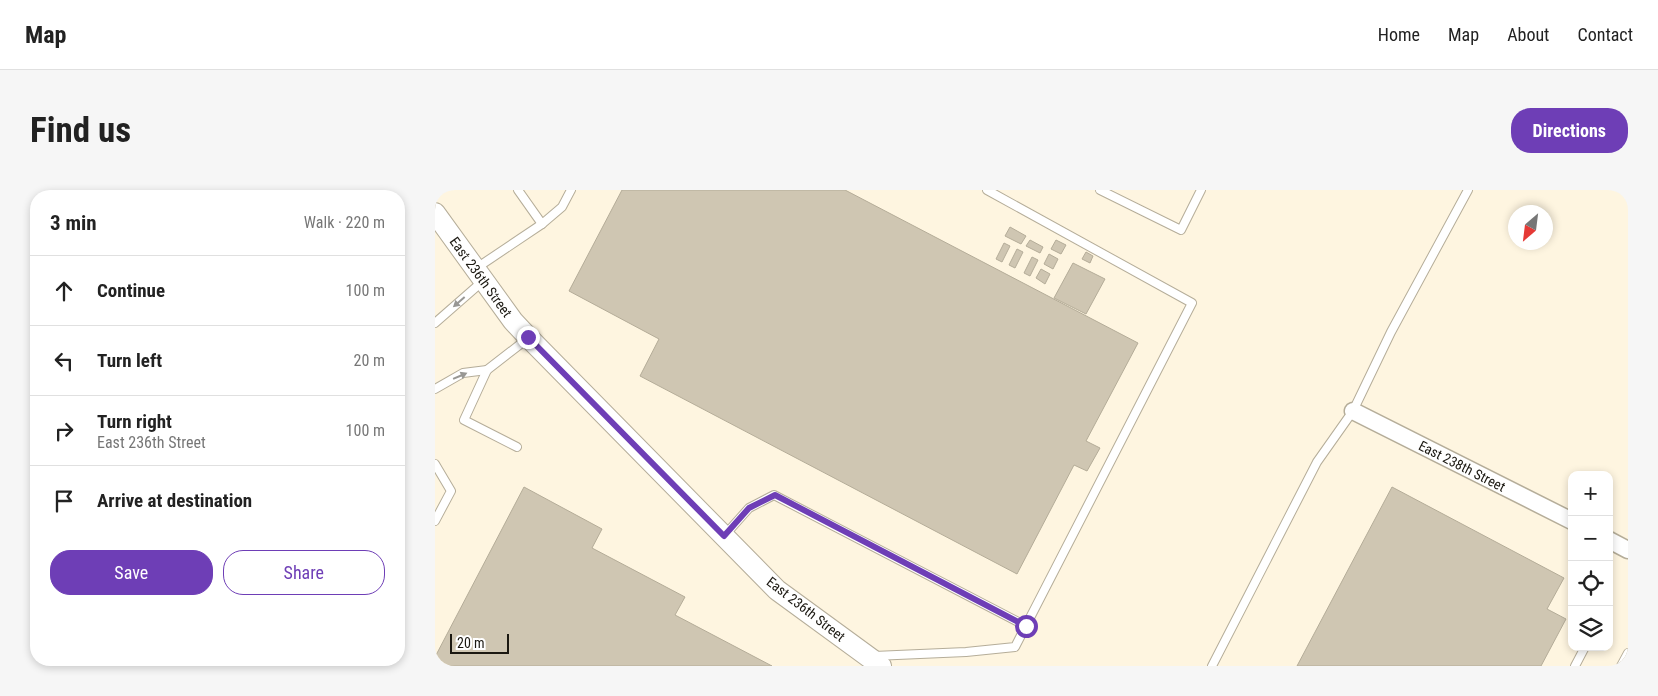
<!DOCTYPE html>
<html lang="en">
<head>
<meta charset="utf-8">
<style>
  :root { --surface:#fff; --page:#f6f6f6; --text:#222; --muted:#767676; --line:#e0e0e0; --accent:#6e3eb6 }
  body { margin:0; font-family:"Roboto Condensed",sans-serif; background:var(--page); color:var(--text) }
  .controls { position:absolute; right:15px; bottom:15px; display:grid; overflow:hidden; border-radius:10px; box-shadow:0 2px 8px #0003 }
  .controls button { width:45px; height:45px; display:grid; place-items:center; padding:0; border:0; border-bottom:1px solid var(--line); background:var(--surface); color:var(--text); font:25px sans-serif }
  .compass { position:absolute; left:1073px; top:15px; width:45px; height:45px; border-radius:50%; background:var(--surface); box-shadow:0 2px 8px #0003; rotate:208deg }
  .scale { position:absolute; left:15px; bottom:12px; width:59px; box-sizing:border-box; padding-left:5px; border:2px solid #1b1811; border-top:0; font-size:14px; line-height:18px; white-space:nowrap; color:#1b1811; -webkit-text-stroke:4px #fff; paint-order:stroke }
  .stop { position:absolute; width:15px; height:15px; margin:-11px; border:4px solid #6e3eb6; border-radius:50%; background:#fff }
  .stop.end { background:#6e3eb6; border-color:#fff; box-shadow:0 1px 5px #0008 }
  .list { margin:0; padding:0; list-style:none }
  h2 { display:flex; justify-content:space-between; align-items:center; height:65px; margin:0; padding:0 20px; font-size:21px }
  h2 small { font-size:16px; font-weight:400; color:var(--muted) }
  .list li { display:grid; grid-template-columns:32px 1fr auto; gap:15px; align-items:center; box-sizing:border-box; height:70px; padding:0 20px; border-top:1px solid var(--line) }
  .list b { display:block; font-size:19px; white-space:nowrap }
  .list p { margin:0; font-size:16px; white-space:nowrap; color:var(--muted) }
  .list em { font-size:16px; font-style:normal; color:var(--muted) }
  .actions { display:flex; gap:10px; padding:15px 20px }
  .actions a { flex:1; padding:11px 0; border:1px solid var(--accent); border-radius:20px; text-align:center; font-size:18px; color:var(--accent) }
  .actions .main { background:var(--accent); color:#fff }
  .icon { flex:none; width:28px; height:28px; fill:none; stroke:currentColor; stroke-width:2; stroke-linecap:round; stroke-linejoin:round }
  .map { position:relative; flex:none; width:1193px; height:476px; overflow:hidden; border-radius:20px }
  header { display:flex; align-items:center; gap:30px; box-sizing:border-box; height:70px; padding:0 25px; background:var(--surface); border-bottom:1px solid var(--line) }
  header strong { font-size:24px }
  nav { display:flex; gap:28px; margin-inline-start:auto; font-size:18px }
  .intro { display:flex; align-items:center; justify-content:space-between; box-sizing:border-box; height:120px; padding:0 30px }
  h1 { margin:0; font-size:35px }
  .button { padding:12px 22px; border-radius:20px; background:var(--accent); color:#fff; font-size:18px; font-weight:700 }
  main { display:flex; gap:30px; padding:0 30px }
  aside { flex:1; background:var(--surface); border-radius:20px; box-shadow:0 2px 8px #0003 }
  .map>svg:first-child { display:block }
  .building { fill:#cfc6b2; stroke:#b4ac98 }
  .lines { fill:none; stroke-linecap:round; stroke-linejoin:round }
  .service-casing { stroke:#b5ad99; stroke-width:10 }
  .minor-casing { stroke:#b5ad99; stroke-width:19 }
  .tertiary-casing { stroke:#b5ad99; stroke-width:22 }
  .service { stroke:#fff; stroke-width:8 }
  .minor { stroke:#fff; stroke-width:16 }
  .tertiary { stroke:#fff; stroke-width:20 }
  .oneway { fill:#989794 }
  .route { stroke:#6e3eb6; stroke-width:6 }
  .labels { text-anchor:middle; stroke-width:4; stroke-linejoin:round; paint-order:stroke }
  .street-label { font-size:14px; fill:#1b1811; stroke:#fff }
</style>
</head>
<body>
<header>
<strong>Map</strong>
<nav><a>Home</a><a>Map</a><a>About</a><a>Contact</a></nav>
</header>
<div class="intro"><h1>Find us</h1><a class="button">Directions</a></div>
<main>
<aside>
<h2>3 min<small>Walk · 220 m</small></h2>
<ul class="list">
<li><svg class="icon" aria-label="ahead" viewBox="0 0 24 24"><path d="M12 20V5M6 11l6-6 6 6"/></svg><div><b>Continue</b></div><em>100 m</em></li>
<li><svg class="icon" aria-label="left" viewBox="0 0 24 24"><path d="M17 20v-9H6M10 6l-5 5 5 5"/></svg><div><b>Turn left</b></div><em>20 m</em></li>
<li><svg class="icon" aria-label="right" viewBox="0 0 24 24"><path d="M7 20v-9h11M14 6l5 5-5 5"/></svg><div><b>Turn right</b><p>East 236th Street</p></div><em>100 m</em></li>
<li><svg class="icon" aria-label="arrive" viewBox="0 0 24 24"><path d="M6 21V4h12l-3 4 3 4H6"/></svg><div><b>Arrive at destination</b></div></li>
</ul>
<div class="actions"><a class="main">Save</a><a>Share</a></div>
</aside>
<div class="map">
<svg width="1193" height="476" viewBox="0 0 1193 476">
  <rect width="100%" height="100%" fill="#fef5e0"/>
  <!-- building -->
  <g class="building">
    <polygon points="187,0 410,0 703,153 651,251 665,258 652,281 639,275 582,384 205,186 224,149 134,101"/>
    <polygon points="575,37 591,46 586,54 570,46"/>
    <polygon points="595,50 608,57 605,63 591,56"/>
    <polygon points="621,50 631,55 626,64 616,59"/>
    <polygon points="569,53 575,56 567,72 561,69"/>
    <polygon points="582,59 588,62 580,78 574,75"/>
    <polygon points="651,62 658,66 655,73 647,69"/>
    <polygon points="614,64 623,69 618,79 609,74"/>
    <polygon points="597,67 603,70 595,86 589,83"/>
    <polygon points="638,73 670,89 651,124 619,108"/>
    <polygon points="606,79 615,84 610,94 601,88"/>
    <polygon points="89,297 167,339 157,358 250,407 240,425 337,476 0,476 0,467"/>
    <polygon points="957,297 1129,388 1112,419 1131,429 1106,476 862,476"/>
  </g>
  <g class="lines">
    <defs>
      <g id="service">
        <polyline points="83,0 107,34 127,17 136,0"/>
        <polyline points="665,0 746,40 766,0"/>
        <polyline points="40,79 107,34"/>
        <polyline points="0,133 48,91"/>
        <polyline points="0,199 28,183 52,180"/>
        <polyline points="82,257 29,230 52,180 92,149"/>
        <polyline points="0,274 16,301 0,331"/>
        <polyline points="290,345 314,318 339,305 591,436"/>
        <polyline points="439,466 531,462 580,457 757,113 552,0"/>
        <polyline points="777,476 882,272 918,221 956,142 1033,0"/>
        <polyline points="1140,476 1150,457"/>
        <polyline points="1186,476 1193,463"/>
      </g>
      <g id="minor">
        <polyline points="918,221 1137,331"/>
        <polyline points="1174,350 1193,360"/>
      </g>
      <polyline id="tertiary" points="0,23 78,131 93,147 342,400 446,476"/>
    </defs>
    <!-- service casing -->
    <use href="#service" class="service-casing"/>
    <!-- minor casing -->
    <use href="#minor" class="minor-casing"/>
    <!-- tertiary casing -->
    <use href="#tertiary" class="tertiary-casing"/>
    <!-- service -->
    <use href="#service" class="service"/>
    <!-- minor -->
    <use href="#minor" class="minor"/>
    <!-- tertiary -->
    <use href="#tertiary" class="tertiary"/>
  </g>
  <!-- one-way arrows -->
  <defs><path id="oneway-solid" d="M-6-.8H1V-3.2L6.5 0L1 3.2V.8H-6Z" transform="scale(1.25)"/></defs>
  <g class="oneway">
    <use href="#oneway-solid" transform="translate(24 112) rotate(139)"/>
    <use href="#oneway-solid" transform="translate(25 186) rotate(-23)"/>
  </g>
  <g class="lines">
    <!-- route -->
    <polyline class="route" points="93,147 289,346 314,318 340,305 591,436"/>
  </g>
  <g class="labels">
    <!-- street labels -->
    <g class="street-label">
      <text transform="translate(46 87) rotate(54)" y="5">East 236th Street</text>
      <text transform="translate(1027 276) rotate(27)" y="5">East 238th Street</text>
      <text transform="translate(371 419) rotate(38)" y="5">East 236th Street</text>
    </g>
  </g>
</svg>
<div class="controls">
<button>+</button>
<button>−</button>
<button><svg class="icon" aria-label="locate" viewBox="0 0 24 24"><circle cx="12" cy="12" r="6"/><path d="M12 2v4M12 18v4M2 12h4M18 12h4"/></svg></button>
<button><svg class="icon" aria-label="layers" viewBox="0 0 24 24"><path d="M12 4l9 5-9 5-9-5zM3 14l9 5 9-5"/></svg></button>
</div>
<svg class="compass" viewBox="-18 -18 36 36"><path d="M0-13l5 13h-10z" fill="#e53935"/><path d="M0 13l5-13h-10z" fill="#767676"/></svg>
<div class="scale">20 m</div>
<div class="stop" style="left:591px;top:436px"></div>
<div class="stop end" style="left:93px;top:147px"></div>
</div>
</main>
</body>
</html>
